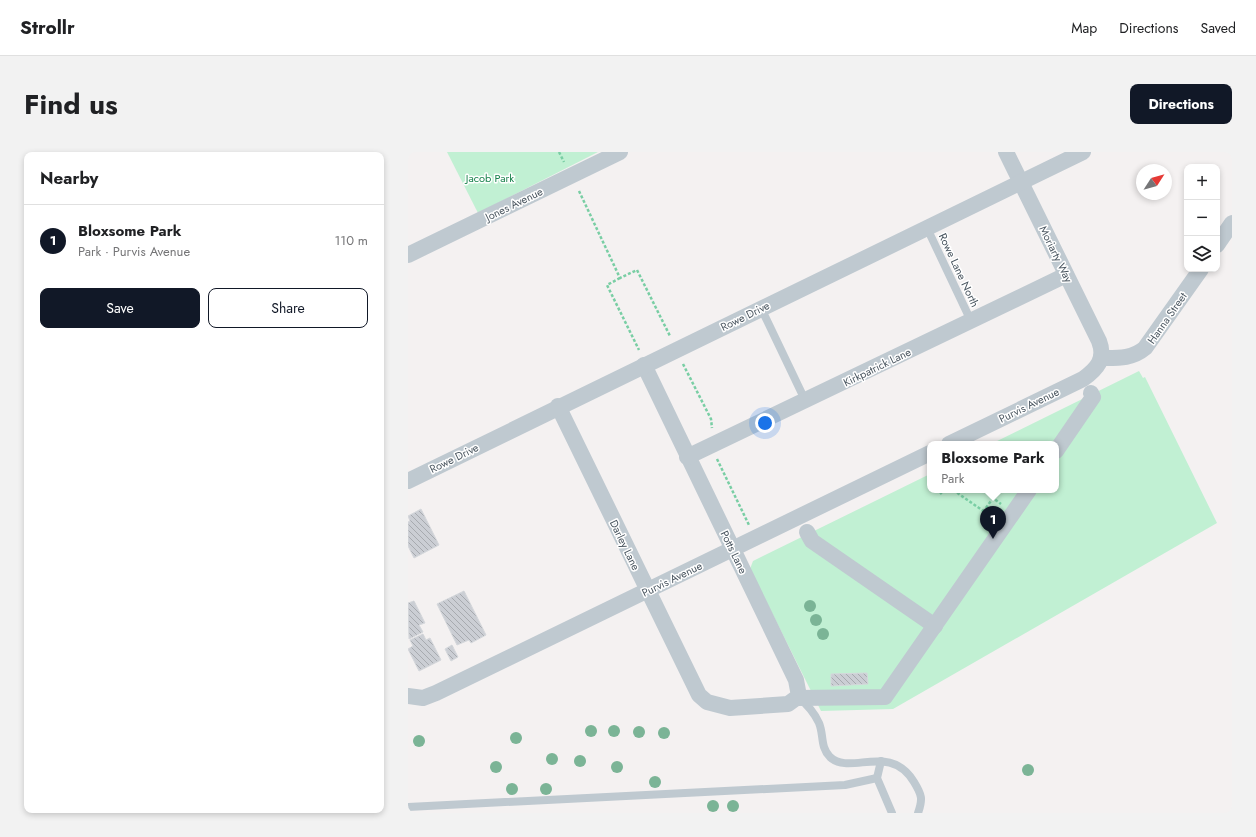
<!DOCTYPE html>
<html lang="en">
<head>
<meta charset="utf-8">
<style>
  :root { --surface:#fff; --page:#f2f2f2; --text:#202124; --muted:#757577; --line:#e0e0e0; --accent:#111827 }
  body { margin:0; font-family:Jost,sans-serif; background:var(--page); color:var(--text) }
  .controls { position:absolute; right:12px; top:12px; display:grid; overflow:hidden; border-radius:8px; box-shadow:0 2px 6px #0003 }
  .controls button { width:36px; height:36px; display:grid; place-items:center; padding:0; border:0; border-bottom:1px solid var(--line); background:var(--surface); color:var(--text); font:20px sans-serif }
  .compass { position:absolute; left:728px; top:12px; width:36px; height:36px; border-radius:50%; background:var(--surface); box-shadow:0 2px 6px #0003; rotate:54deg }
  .you { position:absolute; left:357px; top:271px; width:14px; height:14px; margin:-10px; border:3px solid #fff; border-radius:50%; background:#1a73e8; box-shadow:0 0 0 6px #1a73e833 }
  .badge { display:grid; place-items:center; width:26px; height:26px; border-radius:50%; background:var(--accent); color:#fff; font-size:13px; font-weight:700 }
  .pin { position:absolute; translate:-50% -33px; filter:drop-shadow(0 1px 2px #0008) }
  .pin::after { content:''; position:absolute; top:21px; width:14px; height:12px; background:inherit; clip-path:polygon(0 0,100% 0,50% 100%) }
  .popup { position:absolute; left:519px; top:289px; width:132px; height:52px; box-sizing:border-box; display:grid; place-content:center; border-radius:8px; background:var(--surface); filter:drop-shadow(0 1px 3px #0005); font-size:13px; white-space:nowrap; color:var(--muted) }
  .popup b { font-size:15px; color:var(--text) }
  .popup::after { content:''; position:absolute; left:50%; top:100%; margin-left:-8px; border:8px solid transparent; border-top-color:var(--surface) }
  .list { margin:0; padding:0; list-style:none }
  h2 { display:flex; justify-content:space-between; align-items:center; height:52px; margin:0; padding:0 16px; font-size:17px }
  h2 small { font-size:13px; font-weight:400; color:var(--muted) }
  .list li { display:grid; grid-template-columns:26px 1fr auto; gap:12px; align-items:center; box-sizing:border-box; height:72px; padding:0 16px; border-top:1px solid var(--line) }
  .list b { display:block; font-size:15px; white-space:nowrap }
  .list p { margin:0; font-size:13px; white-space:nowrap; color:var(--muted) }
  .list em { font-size:13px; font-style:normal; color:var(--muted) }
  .actions { display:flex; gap:8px; padding:12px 16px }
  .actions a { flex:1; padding:9px 0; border:1px solid var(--accent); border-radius:8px; text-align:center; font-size:14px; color:var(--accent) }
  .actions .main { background:var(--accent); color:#fff }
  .icon { flex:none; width:22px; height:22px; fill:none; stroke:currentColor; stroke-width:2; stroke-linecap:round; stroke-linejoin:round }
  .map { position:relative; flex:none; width:824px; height:661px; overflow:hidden; border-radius:8px }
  header { display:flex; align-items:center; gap:24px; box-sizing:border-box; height:56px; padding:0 20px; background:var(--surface); border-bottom:1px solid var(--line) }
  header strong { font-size:19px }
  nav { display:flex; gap:22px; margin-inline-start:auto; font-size:14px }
  .intro { display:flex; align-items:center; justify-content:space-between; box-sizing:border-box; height:96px; padding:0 24px }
  h1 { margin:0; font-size:28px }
  .button { padding:10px 18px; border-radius:8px; background:var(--accent); color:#fff; font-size:14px; font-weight:700 }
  main { display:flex; gap:24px; padding:0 24px }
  aside { flex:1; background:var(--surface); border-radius:8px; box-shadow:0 2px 6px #0003 }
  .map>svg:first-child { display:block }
  .park { fill:#c1f0d3 }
  .building { fill:url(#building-back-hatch); stroke:#d5d8dc }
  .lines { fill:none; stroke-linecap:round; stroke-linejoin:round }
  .path { stroke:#79cea4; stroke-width:2.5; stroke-dasharray:3 2; stroke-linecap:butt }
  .lane { stroke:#bfc9d0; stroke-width:8 }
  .street { stroke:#bfc9d0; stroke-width:16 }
  .tree { fill:#7bb496 }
  .labels { text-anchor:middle; stroke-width:3; stroke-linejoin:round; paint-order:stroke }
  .park-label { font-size:11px; fill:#18824c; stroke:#fff }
  .street-label { font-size:11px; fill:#49555f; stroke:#fff }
</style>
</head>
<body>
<header>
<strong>Strollr</strong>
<nav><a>Map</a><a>Directions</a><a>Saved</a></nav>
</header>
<div class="intro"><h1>Find us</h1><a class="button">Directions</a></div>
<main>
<aside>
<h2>Nearby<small></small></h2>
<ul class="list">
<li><span class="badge">1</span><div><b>Bloxsome Park</b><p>Park · Purvis Avenue</p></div><em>110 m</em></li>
</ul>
<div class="actions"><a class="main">Save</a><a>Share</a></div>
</aside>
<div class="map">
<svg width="824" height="661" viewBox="0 0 824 661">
  <defs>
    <pattern id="building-back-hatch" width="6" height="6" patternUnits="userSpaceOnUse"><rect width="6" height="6" fill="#cbced4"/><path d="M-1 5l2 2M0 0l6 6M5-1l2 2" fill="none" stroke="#a7aaaf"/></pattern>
  </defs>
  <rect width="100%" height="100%" fill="#f4f1f1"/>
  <!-- park -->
  <g class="park">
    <polygon points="39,0 190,0 70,61"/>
    <polygon points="731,219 735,226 737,225 809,371 485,557 413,559 342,417 345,409 522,322 522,338 648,338 648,292 583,292"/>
  </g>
  <!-- building -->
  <g class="building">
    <polygon points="13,357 31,393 6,406 0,394 0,370 2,369 0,364"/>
    <polygon points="56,439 78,483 63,491 61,488 49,493 29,452"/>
    <polygon points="6,449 17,471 11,473 15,480 1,487 0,451"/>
    <polygon points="15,482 18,488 22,486 33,508 11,519 0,497 5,494 2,488"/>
    <polygon points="44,493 50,505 43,509 37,497"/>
    <polygon points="459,521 460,532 423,534 423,522"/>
  </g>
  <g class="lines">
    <!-- path -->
    <g class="path">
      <polyline points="151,0 156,10"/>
      <polyline points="171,39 212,126 229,118 262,184"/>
      <polyline points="212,126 199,133 231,198"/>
      <polyline points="275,212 303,267 304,276"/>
      <polyline points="309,307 341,373"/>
      <polyline points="545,338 584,365"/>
      <polyline points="532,342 536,338"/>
      <polyline points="575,360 585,346 593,352"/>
    </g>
    <!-- lane -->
    <g class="lane">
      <polyline points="519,76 563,169"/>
      <polyline points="353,156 397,248"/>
      <path d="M392 547C399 552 407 562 411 571 416 583 412 595 422 605 442 624 482 590 506 630 514 643 515 647 510 661"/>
      <polyline points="473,609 469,626 484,661"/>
      <polyline points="0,655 437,633 469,626"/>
    </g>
    <!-- street -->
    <g class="street">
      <polyline points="809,93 824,71"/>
      <polyline points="0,103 212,0"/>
      <path d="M693 206C710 206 724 207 737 196L793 117"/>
      <polyline points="150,254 291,543 299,550 322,556 380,552 391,544 388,528 236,213"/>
      <path d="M541 292 675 227C689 217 698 207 691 189L598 0"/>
      <polyline points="648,299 685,245 683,241"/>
      <polyline points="279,305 658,123"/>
      <polyline points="0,329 675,0"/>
      <polyline points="399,380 404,389 527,474"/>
      <polyline points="0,544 15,546 28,541 522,301"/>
      <polyline points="389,546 477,545 621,338"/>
    </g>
  </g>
  <!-- trees -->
  <g class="tree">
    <circle cx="402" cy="454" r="6"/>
    <circle cx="408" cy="468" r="6"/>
    <circle cx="415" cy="482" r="6"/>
    <circle cx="183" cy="579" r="6"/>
    <circle cx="206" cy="579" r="6"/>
    <circle cx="231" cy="580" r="6"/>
    <circle cx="256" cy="581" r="6"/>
    <circle cx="108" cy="586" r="6"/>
    <circle cx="11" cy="589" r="6"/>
    <circle cx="144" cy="607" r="6"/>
    <circle cx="172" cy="609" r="6"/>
    <circle cx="88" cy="615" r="6"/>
    <circle cx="209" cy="615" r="6"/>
    <circle cx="620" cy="618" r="6"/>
    <circle cx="247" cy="630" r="6"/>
    <circle cx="104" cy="637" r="6"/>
    <circle cx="138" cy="637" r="6"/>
    <circle cx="305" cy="654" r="6"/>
    <circle cx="325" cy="654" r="6"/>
  </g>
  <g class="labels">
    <!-- park labels -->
    <g class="park-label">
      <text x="82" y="30">Jacob Park</text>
    </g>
    <!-- street labels -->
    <g class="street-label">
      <text transform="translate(106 52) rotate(-26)" y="4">Jones Avenue</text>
      <text transform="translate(648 102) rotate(64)" y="4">Moriarty Way</text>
      <text transform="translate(551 118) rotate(65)" y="4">Rowe Lane North</text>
      <text transform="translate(337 164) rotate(-26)" y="4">Rowe Drive</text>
      <text transform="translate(759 166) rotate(-55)" y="4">Hanna Street</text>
      <text transform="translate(469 215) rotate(-26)" y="4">Kirkpatrick Lane</text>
      <text transform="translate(621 253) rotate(-26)" y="4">Purvis Avenue</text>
      <text transform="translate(46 306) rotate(-26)" y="4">Rowe Drive</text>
      <text transform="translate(217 393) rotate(64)" y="4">Darley Lane</text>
      <text transform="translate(326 400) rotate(64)" y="4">Potts Lane</text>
      <text transform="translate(264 427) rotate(-26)" y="4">Purvis Avenue</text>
    </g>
  </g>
</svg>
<div class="controls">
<button>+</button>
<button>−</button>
<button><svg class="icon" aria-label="layers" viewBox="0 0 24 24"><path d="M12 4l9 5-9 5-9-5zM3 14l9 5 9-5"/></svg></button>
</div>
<svg class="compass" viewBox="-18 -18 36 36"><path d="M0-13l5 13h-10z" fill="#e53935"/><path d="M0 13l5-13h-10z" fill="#757577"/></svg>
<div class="you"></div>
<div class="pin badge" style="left:585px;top:387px">1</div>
<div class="popup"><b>Bloxsome Park</b>Park</div>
</div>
</main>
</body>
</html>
